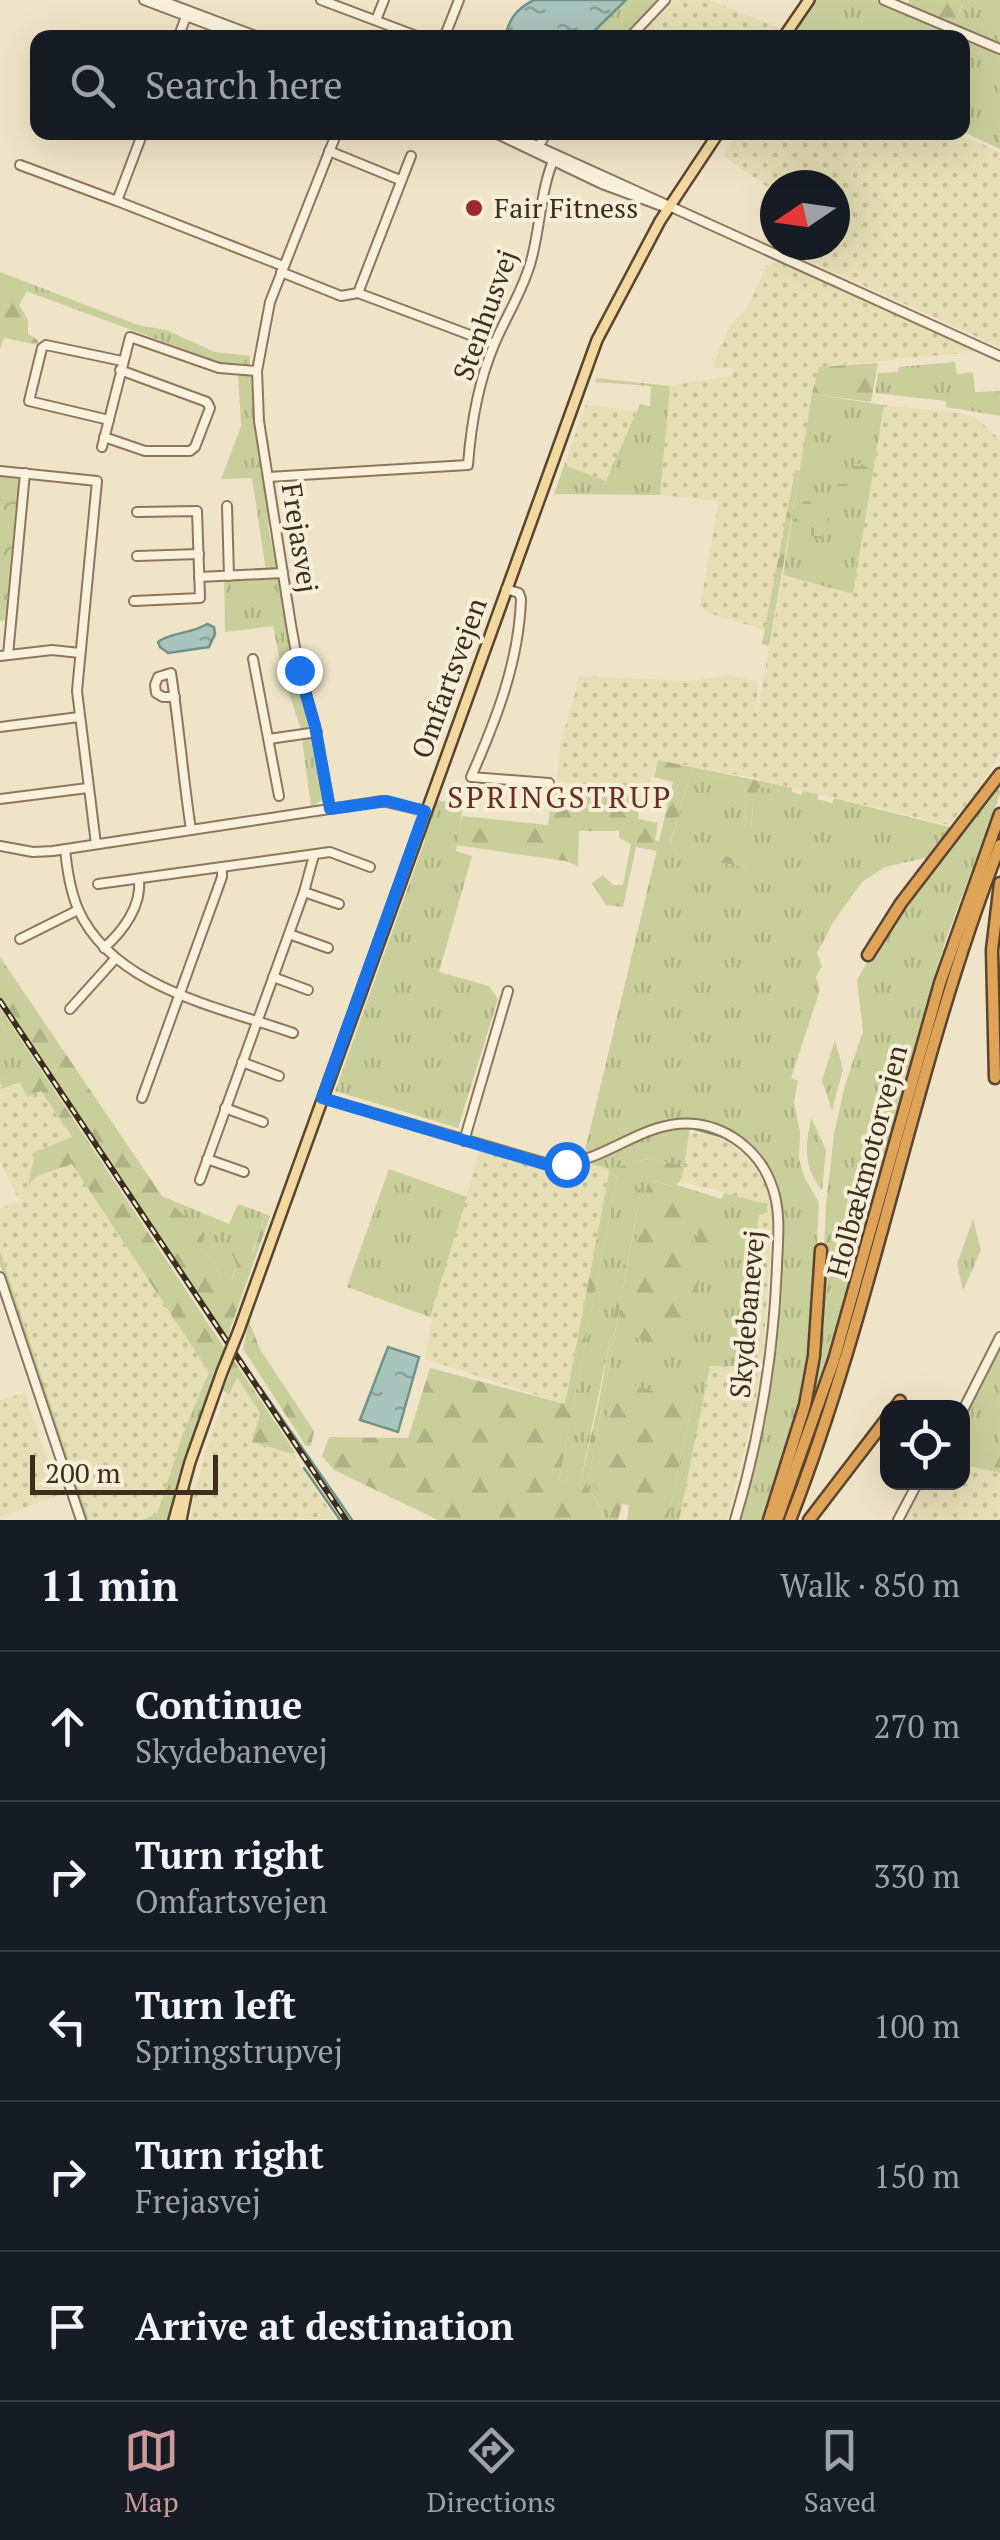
<!DOCTYPE html>
<html lang="en">
<head>
<meta charset="utf-8">
<style>
  :root { --surface:#171b24; --page:#242831; --text:#f1f3f6; --muted:#9ea1a6; --line:#363941; --accent:#cc999b }
  body { margin:0; font-family:"PT Serif",serif; background:var(--page); color:var(--text) }
  .controls { position:absolute; right:30px; bottom:30px; display:grid; overflow:hidden; border-radius:20px; box-shadow:0 10px 40px #0002 }
  .controls button { width:90px; height:90px; display:grid; place-items:center; padding:0; border:0; border-bottom:2px solid var(--line); background:var(--surface); color:var(--text); font:50px sans-serif }
  .compass { position:absolute; left:760px; top:170px; width:90px; height:90px; border-radius:50%; background:var(--surface); box-shadow:0 10px 40px #0002; rotate:257deg }
  .scale { position:absolute; left:30px; bottom:25px; width:188px; box-sizing:border-box; padding-left:10px; border:5px solid #3d2e20; border-top:0; font-size:28px; line-height:35px; white-space:nowrap; color:#3d2e20; -webkit-text-stroke:8px #f7eed8; paint-order:stroke }
  .stop { position:absolute; width:30px; height:30px; margin:-22px; border:8px solid #1a73e8; border-radius:50%; background:#fff }
  .stop.end { background:#1a73e8; border-color:#fff; box-shadow:0 2px 10px #0008 }
  .list { margin:0; padding:0; list-style:none }
  h2 { display:flex; justify-content:space-between; align-items:center; height:130px; margin:0; padding:0 40px; font-size:42px }
  h2 small { font-size:32px; font-weight:400; color:var(--muted) }
  .list li { display:grid; grid-template-columns:65px 1fr auto; gap:30px; align-items:center; box-sizing:border-box; height:150px; padding:0 40px; border-top:2px solid var(--line) }
  .list b { display:block; font-size:38px; white-space:nowrap }
  .list p { margin:0; font-size:32px; white-space:nowrap; color:var(--muted) }
  .list em { font-size:32px; font-style:normal; color:var(--muted) }
  .icon { flex:none; width:55px; height:55px; fill:none; stroke:currentColor; stroke-width:2; stroke-linecap:round; stroke-linejoin:round }
  .map { position:relative; flex:none; width:1000px; height:1520px; overflow:hidden }
  .search { position:absolute; background:var(--surface); box-shadow:0 10px 40px #0002; left:30px; right:30px; top:30px; height:110px; display:flex; align-items:center; gap:25px; box-sizing:border-box; padding:0 35px; border-radius:20px; color:var(--muted); font-size:38px }
  .sheet { height:880px; background:var(--surface) }
  nav { display:flex; justify-content:space-around; align-items:center; box-sizing:border-box; height:140px; border-top:2px solid var(--line); background:var(--surface); font-size:28px; color:var(--muted) }
  nav a { display:grid; justify-items:center; gap:5px }
  nav .on { color:var(--accent) }
  .map>svg:first-child { display:block }
  .farmland { fill:url(#farmland-dots) }
  .grass { fill:url(#grass-tufts) }
  .forest { fill:url(#forest-firs) }
  .wetland { fill:url(#wetland-marsh) }
  .park { fill:url(#park-crowns) }
  .water { fill:url(#water-ripples); stroke:#6f938a; stroke-width:2.5 }
  .lines { fill:none; stroke-linecap:round; stroke-linejoin:round }
  .stream { stroke:#6f938a; stroke-width:2.5 }
  .minor-casing { stroke:#8d765c; stroke-width:12 }
  .major-casing { stroke:#5b4430; stroke-width:14 }
  .highway-casing { stroke:#5b4430; stroke-width:15 }
  .minor { stroke:#faf1dc; stroke-width:8 }
  .major { stroke:#f3d9a0; stroke-width:9 }
  .highway { stroke:#e0a458; stroke-width:10 }
  .rail-casing { stroke:#3d2e20; stroke-width:6 }
  .rail { stroke:#f7eed8; stroke-width:2.5; stroke-dasharray:8; stroke-linecap:butt }
  .major-bridge-casing { stroke:#5b4430; stroke-width:14; stroke-linecap:butt }
  .major-bridge { stroke:#f3d9a0; stroke-width:9 }
  .route { stroke:#1a73e8; stroke-width:12 }
  .poi-dot { fill:#9e2a2b; stroke:#f7eed8; stroke-width:4 }
  .labels { text-anchor:middle; stroke-width:8; stroke-linejoin:round; paint-order:stroke }
  .poi-label { font-size:28px; fill:#3d2e20; stroke:#f7eed8; text-anchor:start }
  .street-label { font-size:28px; fill:#3d2e20; stroke:#f7eed8 }
  .neighbourhood-label { font-size:30px; letter-spacing:2.5px; fill:#6b2e1e; stroke:#f7eed8 }
</style>
</head>
<body>
<div class="map">
<svg width="1000" height="1520" viewBox="0 0 1000 1520">
  <defs>
    <pattern id="farmland-dots" width="8" height="8" patternUnits="userSpaceOnUse" patternTransform="scale(2.5)"><rect width="8" height="8" fill="#e6deb5"/><path d="M2 2h.1M6 6h.1" fill="none" stroke="#c6bf9b" stroke-width="1.8" stroke-linecap="round"/></pattern>
    <pattern id="grass-tufts" width="24" height="20" patternUnits="userSpaceOnUse" patternTransform="scale(2.5)"><rect width="24" height="20" fill="#c9cf9b"/><path d="M3 7l-1-3M5 7V3M7 7l1-3M15 17l-1-3M17 17v-4M19 17l1-3" fill="none" stroke="#aeb285"/></pattern>
    <pattern id="forest-firs" width="22" height="20" patternUnits="userSpaceOnUse" patternTransform="scale(2.5)"><rect width="22" height="20" fill="#c9cf9b"/><path d="M5 1l3.5 6h-7zM16 11l3.5 6h-7z" fill="#aeb285"/></pattern>
    <pattern id="wetland-marsh" width="20" height="14" patternUnits="userSpaceOnUse" patternTransform="scale(2.5)"><rect width="20" height="14" fill="#c9cf9b"/><path d="M1 5h8M5 5V1M11 12h8M15 12V8" fill="none" stroke="#aeb285"/></pattern>
    <pattern id="park-crowns" width="20" height="18" patternUnits="userSpaceOnUse" patternTransform="scale(2.5)"><rect width="20" height="18" fill="#c9cf9b"/><path d="M2 6a3 3 0 1 1 6 0M12 15a3 3 0 1 1 6 0" fill="none" stroke="#aeb285"/></pattern>
    <pattern id="water-ripples" width="26" height="14" patternUnits="userSpaceOnUse" patternTransform="scale(2.5)"><rect width="26" height="14" fill="#a9c4bc"/><path d="M2 4q2-2 4 0t4 0M15 11q2-2 4 0t4 0" fill="none" stroke="#8ba098"/></pattern>
  </defs>
  <rect width="100%" height="100%" fill="#f0e4c8"/>
  <!-- farmland -->
  <g class="farmland">
    <polygon points="671,0 709,0 779,28 773,37 636,37"/>
    <polygon points="738,132 956,133 1000,152 1000,347 765,241 775,205 775,245 835,245 835,185 775,185 775,192 723,156"/>
    <polygon points="780,261 983,351 819,367 800,471 795,471 765,630 709,613 700,606 719,501 660,495 670,386 733,375 732,368 716,368 714,363 728,329 750,303 766,266"/>
    <polygon points="586,405 639,411 606,481 564,465"/>
    <polygon points="884,405 960,413 976,418 1000,440 1000,754 981,787 949,825 744,776 658,760 647,790 557,782 560,746 580,676 688,681 728,676 758,681 756,717 783,575 853,593"/>
    <polygon points="20,1082 41,1091 72,1138 30,1183 37,1176 72,1164 209,1372 183,1434 157,1515 142,1520 89,1520 0,1251 0,1208 20,1202 0,1162 0,1087"/>
    <polygon points="700,1133 727,1141 750,1161 766,1185 773,1210 763,1353 755,1406 727,1520 679,1520 710,1365 736,1366 759,1214 766,1204 681,1181 688,1134"/>
    <polygon points="480,1150 544,1168 591,1164 610,1169 565,1404 425,1359 432,1318 347,1287 389,1169 466,1197"/>
    <polygon points="237,1376 260,1413 252,1442 293,1454 335,1519 191,1520 193,1498 208,1444 226,1393 229,1393"/>
    <polygon points="25,1393 58,1495 0,1517 0,1400"/>
    <polygon points="963,1465 1000,1473 1000,1520 903,1520 906,1507 924,1483 962,1482"/>
  </g>
  <!-- grass -->
  <g class="grass">
    <polygon points="626,0 660,0 627,37 606,37 601,33 597,37 588,38"/>
    <polygon points="816,0 876,0 1000,51 1000,149 963,132 962,38 791,38"/>
    <polygon points="955,0 1000,0 1000,46 954,25 963,4"/>
    <polygon points="0,272 138,325 166,330 215,352 250,356 250,368 221,363 7,284 0,298"/>
    <polygon points="955,362 957,374 973,372 975,392 1000,391 1000,416 946,407 946,401 875,393 878,373 898,372 899,367"/>
    <polygon points="238,374 250,375 254,380 256,424 270,508 268,527 276,565 274,570 266,571 252,478 221,479 241,426"/>
    <polygon points="596,378 670,386 660,495 554,494 564,465 606,481 640,404 650,406 651,386 595,382"/>
    <polygon points="812,394 884,405 853,594 783,575"/>
    <polygon points="276,577 279,579 293,667 309,729 301,730 282,671 273,626 225,632 224,579"/>
    <polygon points="311,738 322,800 311,807 302,739"/>
    <polygon points="691,772 747,784 745,829 751,829 754,796 760,787 772,789 775,784 792,788 792,792 801,795 803,791 818,794 817,799 832,803 834,798 953,828 930,857 885,867 862,882 834,921 817,953 822,966 816,977 820,990 791,1078 798,1081 794,1102 800,1132 799,1159 804,1176 819,1203 813,1325 799,1410 763,1520 738,1520 770,1367 777,1194 741,1140 687,1121 583,1159 657,850 749,868 750,862 670,844"/>
    <polygon points="1000,777 1000,795 946,939 826,1363 797,1445 822,1301 826,1204 834,1134 845,1085 863,1031 857,980 884,932"/>
    <polygon points="436,800 463,804 456,851 472,856 439,972 489,986 498,999 458,1128 335,1091 425,840 423,836"/>
    <polygon points="0,1021 30,1067 0,1079"/>
    <polygon points="835,1040 843,1069 832,1111 822,1080"/>
    <path d="M811 1117 826 1150 822 1190C802 1166 806 1146 811 1117Z"/>
    <polygon points="690,1126 684,1166 648,1158 614,1169 671,1186 682,1178 677,1185 722,1199 724,1193 766,1204 768,1212 759,1215 736,1366 710,1366 679,1520 668,1520 692,1402 610,1512 609,1520 604,1520 601,1508 587,1487 641,1190 580,1485 559,1480 617,1176 609,1173 609,1169 591,1164 650,1131"/>
    <polygon points="389,1169 467,1197 430,1317 347,1287"/>
    <polygon points="162,1196 229,1224 238,1204 266,1214 252,1254 239,1237 237,1265 231,1281 220,1276 202,1246 204,1234"/>
    <polygon points="973,1219 981,1250 963,1291 957,1264"/>
    <polygon points="0,1251 89,1520 85,1520 0,1265"/>
    <polygon points="1000,1347 1000,1453 962,1444 963,1420"/>
    <polygon points="209,1372 216,1374 178,1482 169,1520 142,1520 157,1514 183,1434"/>
  </g>
  <!-- forest -->
  <g class="forest">
    <polygon points="909,0 955,0 963,3 954,25 907,6"/>
    <polygon points="7,283 27,291 19,305 28,320 28,334 38,340 38,345 4,338 0,349 0,298"/>
    <polygon points="878,363 871,402 812,394 819,367"/>
    <polygon points="795,470 800,471 769,646 762,644"/>
    <polygon points="658,760 775,784 773,789 760,787 754,796 751,829 745,829 747,784 691,772 670,843 751,862 750,868 636,847 623,907 606,905 592,883 603,875 613,885 623,885 631,844 619,838 619,831 579,831 578,866 565,861 456,845 462,816 548,825 554,785 640,797 638,819 658,823 655,840 659,841 673,782 654,777"/>
    <polygon points="0,957 162,1196 205,1234 202,1246 220,1276 232,1280 237,1265 232,1254 238,1235 253,1253 266,1214 270,1216 227,1338 0,996"/>
    <polygon points="0,1008 225,1349 216,1374 209,1372 72,1164 37,1176 28,1185 35,1152 72,1137 41,1091 27,1097 20,1082 1,1089 0,1079 29,1066 0,1021"/>
    <polygon points="649,1158 684,1166 682,1178 672,1186 612,1169"/>
    <polygon points="609,1173 617,1176 559,1480 580,1485 599,1401 637,1189 641,1189 587,1487 601,1508 604,1520 438,1520 334,1470 322,1456 329,1437 408,1438 430,1368 565,1404"/>
    <polygon points="648,1182 699,1197 692,1247 697,1249 693,1273 700,1275 686,1353 617,1332"/>
    <polygon points="703,1200 719,1203 710,1271 699,1269 702,1247 696,1245"/>
    <polygon points="249,1321 260,1349 314,1431 311,1446 306,1446 243,1349"/>
    <polygon points="234,1361 295,1452 293,1454 252,1442 260,1413 237,1377 229,1394 223,1391"/>
    <polygon points="614,1380 692,1402 668,1520 627,1520 629,1505 622,1504 618,1520 609,1520 610,1512 593,1484"/>
    <polygon points="963,1444 1000,1453 1000,1473 963,1465"/>
  </g>
  <!-- wetland -->
  <path class="wetland" d="M860 463 873 472 872 478 834 507 822 539 792 531 795 501 803 497 818 507C838 497 839 471 860 463Z"/>
  <!-- park -->
  <polygon class="park" points="0,476 16,477 19,481 5,620 0,621"/>
  <!-- water -->
  <g class="water">
    <path d="M534 0H626L588 37H505C509 19 517 8 534 0Z"/>
    <path d="M207 624 214 627 215 634 209 647 168 653 160 647 158 642C170 632 192 634 207 624Z"/>
    <polygon points="388,1347 419,1357 398,1432 360,1420"/>
  </g>
  <g class="lines">
    <!-- stream -->
    <g class="stream">
      <polyline points="695,1129 727,1138"/>
      <polyline points="260,1387 352,1520"/>
      <polyline points="304,1468 340,1520"/>
    </g>
    <defs>
      <g id="minor">
        <polyline points="144,0 244,38"/>
        <polyline points="160,0 261,38"/>
        <polyline points="321,0 422,38"/>
        <polyline points="884,0 1000,49"/>
        <polyline points="376,20 384,0"/>
        <polyline points="178,38 187,14"/>
        <polyline points="444,38 459,0"/>
        <polyline points="629,38 665,0"/>
        <polyline points="143,132 117,201 283,266"/>
        <polyline points="493,132 602,184 667,208"/>
        <polyline points="506,132 1000,356"/>
        <polyline points="537,149 547,132"/>
        <polyline points="329,151 400,180"/>
        <polyline points="20,165 117,201"/>
        <polyline points="281,272 341,296 358,293 411,156"/>
        <polyline points="358,293 494,344"/>
        <polyline points="109,420 29,401 42,348 46,345 122,361"/>
        <polyline points="104,437 145,451 190,451 195,447 210,408 207,402 120,370"/>
        <polyline points="102,447 130,337 219,368 257,371"/>
        <polyline points="0,471 97,481 77,691 96,844"/>
        <path d="M268 477 468 465C471 424 478 383 494 345 506 316 523 291 531 261 541 225 540 190 555 156"/>
        <polyline points="227,506 229,576"/>
        <polyline points="137,556 199,554"/>
        <polyline points="199,577 283,573"/>
        <path d="M506 589 519 593 521 599C519 662 496 720 471 777L549 783"/>
        <polyline points="134,601 200,598 197,511 137,512"/>
        <polyline points="8,655 25,473"/>
        <polyline points="0,656 52,650 80,653"/>
        <polyline points="253,659 279,796"/>
        <path d="M175 697H163L156 693 155 685 158 677 171 673C179 725 183 777 191 830"/>
        <polyline points="0,727 79,717"/>
        <polyline points="269,739 317,732"/>
        <polyline points="0,799 88,788"/>
        <polyline points="330,809 315,726 299,669 291,625 259,421 257,371 270,302 337,132"/>
        <polyline points="0,846 33,852 53,851 382,801 425,811"/>
        <path d="M65 849C67 870 70 890 78 909 113 988 220 1007 293 1033"/>
        <polyline points="98,884 330,852 370,867"/>
        <polyline points="304,892 339,904"/>
        <polyline points="289,934 328,948"/>
        <polyline points="20,939 78,910"/>
        <path d="M104 948C123 931 142 906 139 879"/>
        <polyline points="273,977 308,990"/>
        <polyline points="70,1009 115,959"/>
        <polyline points="242,1062 279,1076"/>
        <polyline points="142,1098 222,877 222,867"/>
        <path d="M322 1098 552 1165C605 1165 642 1118 696 1124 732 1129 762 1154 773 1189 781 1213 778 1240 777 1265 774 1351 760 1437 735 1520"/>
        <polyline points="225,1108 263,1122"/>
        <polyline points="464,1141 508,991"/>
        <polyline points="207,1159 244,1172"/>
        <polyline points="200,1180 304,892 314,855"/>
        <polyline points="0,1277 81,1520"/>
        <polyline points="962,1412 1000,1337"/>
        <polyline points="898,1520 918,1482"/>
      </g>
      <g id="major">
        <polyline points="783,38 809,0"/>
        <polyline points="239,1330 597,340 660,221 719,132"/>
        <polyline points="174,1520 190,1462 222,1372"/>
        <polyline points="181,1520 186,1495"/>
      </g>
      <g id="highway">
        <polyline points="868,955 901,903 1000,774"/>
        <polyline points="995,1078 992,950 1000,883"/>
        <polyline points="895,1408 900,1401"/>
        <polyline points="769,1520 805,1405 814,1356 821,1250"/>
        <polyline points="777,1520 834,1360 940,983 1000,814"/>
        <path d="M790 1520C876 1300 914 1065 1000 845"/>
        <polyline points="809,1520 888,1417"/>
      </g>
    </defs>
    <!-- minor casing -->
    <use href="#minor" class="minor-casing"/>
    <!-- major casing -->
    <use href="#major" class="major-casing"/>
    <!-- highway casing -->
    <use href="#highway" class="highway-casing"/>
    <!-- minor -->
    <use href="#minor" class="minor"/>
    <!-- major -->
    <use href="#major" class="major"/>
    <!-- highway -->
    <use href="#highway" class="highway"/>
    <defs>
      <polyline id="rail" points="0,1001 346,1520"/>
    </defs>
    <!-- rail casing -->
    <use href="#rail" class="rail-casing"/>
    <!-- rail -->
    <use href="#rail" class="rail"/>
    <defs>
      <polyline id="major-bridge" points="222,1372 239,1330"/>
    </defs>
    <!-- major-bridge casing -->
    <use href="#major-bridge" class="major-bridge-casing"/>
    <!-- major-bridge -->
    <use href="#major-bridge" class="major-bridge"/>
  </g>
  <g class="lines">
    <!-- route -->
    <polyline class="route" points="299,670 315,726 330,809 387,801 425,811 322,1098 544,1164 566,1164"/>
  </g>
  <!-- markers -->
  <circle class="poi-dot" cx="474" cy="208" r="10"/>
  <g class="labels">
    <!-- poi labels -->
    <g class="poi-label">
      <text x="494" y="218">Fair Fitness</text>
    </g>
    <!-- street labels -->
    <g class="street-label">
      <text transform="translate(485 315) rotate(-70)" y="10">Stenhusvej</text>
      <text transform="translate(300 538) rotate(81)" y="10">Frejasvej</text>
      <text transform="translate(449 678) rotate(-70)" y="10">Omfartsvejen</text>
      <text transform="translate(867 1161) rotate(-75)" y="10">Holbækmotorvejen</text>
      <text transform="translate(747 1314) rotate(-85)" y="10">Skydebanevej</text>
    </g>
    <!-- neighbourhood labels -->
    <g class="neighbourhood-label">
      <text x="560" y="808">SPRINGSTRUP</text>
    </g>
  </g>
</svg>
<div class="controls">
<button><svg class="icon" aria-label="locate" viewBox="0 0 24 24"><circle cx="12" cy="12" r="6"/><path d="M12 2v4M12 18v4M2 12h4M18 12h4"/></svg></button>
</div>
<svg class="compass" viewBox="-18 -18 36 36"><path d="M0-13l5 13h-10z" fill="#e53935"/><path d="M0 13l5-13h-10z" fill="#9ea1a6"/></svg>
<div class="scale">200 m</div>
<div class="stop" style="left:566px;top:1164px"></div>
<div class="stop end" style="left:299px;top:670px"></div>
<div class="search"><svg class="icon" aria-label="search" viewBox="0 0 24 24"><circle cx="10" cy="10" r="6"/><path d="M15 15l6 6"/></svg>Search here</div>
</div>
<section class="sheet">
<h2>11 min<small>Walk · 850 m</small></h2>
<ul class="list">
<li><svg class="icon" aria-label="ahead" viewBox="0 0 24 24"><path d="M12 20V5M6 11l6-6 6 6"/></svg><div><b>Continue</b><p>Skydebanevej</p></div><em>270 m</em></li>
<li><svg class="icon" aria-label="right" viewBox="0 0 24 24"><path d="M7 20v-9h11M14 6l5 5-5 5"/></svg><div><b>Turn right</b><p>Omfartsvejen</p></div><em>330 m</em></li>
<li><svg class="icon" aria-label="left" viewBox="0 0 24 24"><path d="M17 20v-9H6M10 6l-5 5 5 5"/></svg><div><b>Turn left</b><p>Springstrupvej</p></div><em>100 m</em></li>
<li><svg class="icon" aria-label="right" viewBox="0 0 24 24"><path d="M7 20v-9h11M14 6l5 5-5 5"/></svg><div><b>Turn right</b><p>Frejasvej</p></div><em>150 m</em></li>
<li><svg class="icon" aria-label="arrive" viewBox="0 0 24 24"><path d="M6 21V4h12l-3 4 3 4H6"/></svg><div><b>Arrive at destination</b></div></li>
</ul>
</section>
<nav>
<a class="on"><svg class="icon" aria-label="map" viewBox="0 0 24 24"><path d="M3 6l6-2 6 2 6-2v14l-6 2-6-2-6 2zM9 4v14M15 6v14"/></svg>Map</a>
<a><svg class="icon" aria-label="directions" viewBox="0 0 24 24"><path d="M12 3l9 9-9 9-9-9zM9 14v-3h6M13 9l2 2-2 2"/></svg>Directions</a>
<a><svg class="icon" aria-label="saved" viewBox="0 0 24 24"><path d="M7 4h10v16l-5-4-5 4z"/></svg>Saved</a>
</nav>
</body>
</html>
